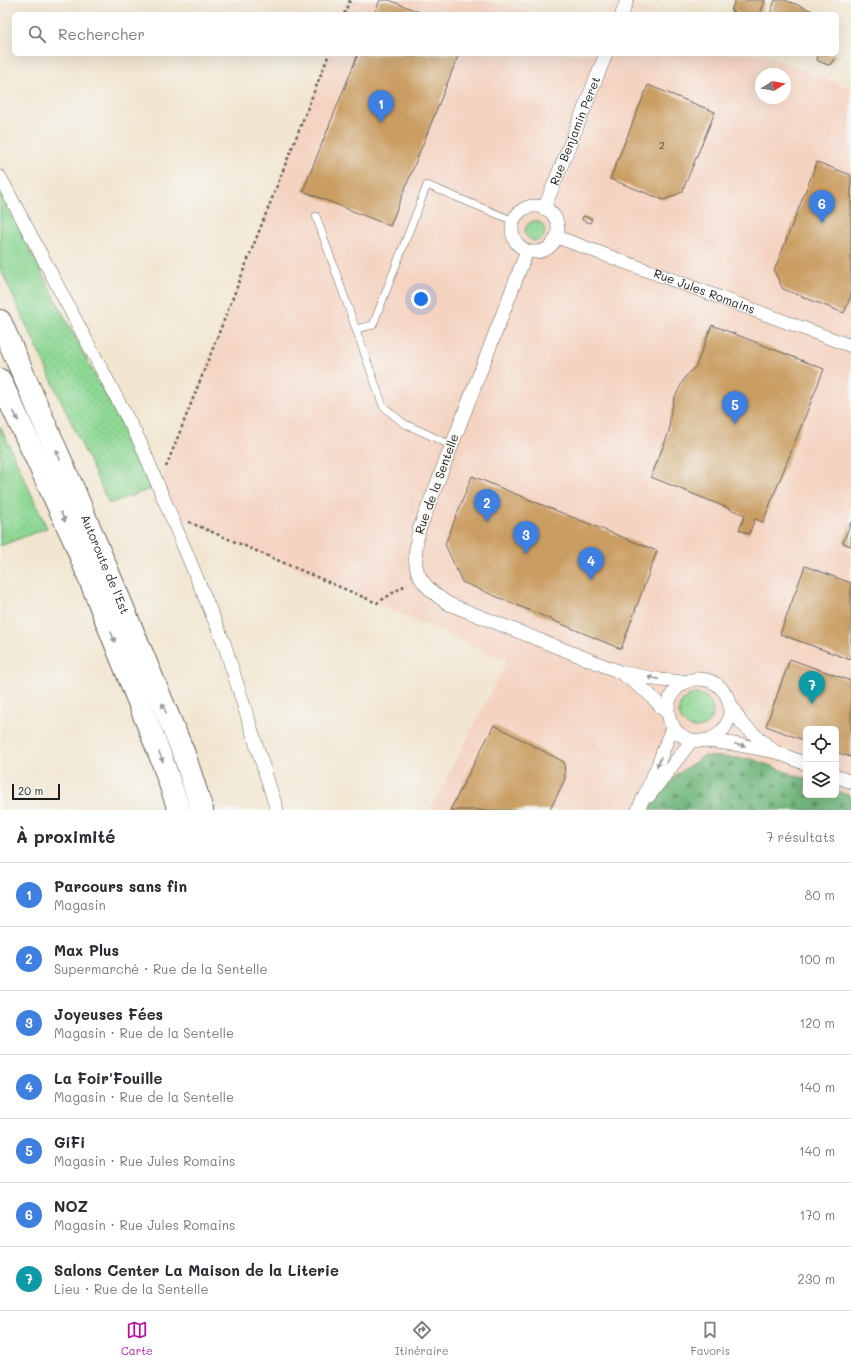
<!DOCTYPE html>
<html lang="fr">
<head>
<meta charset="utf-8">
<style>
  :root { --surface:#fff; --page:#f7f7f7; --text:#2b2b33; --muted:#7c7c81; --line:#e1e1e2; --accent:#b5179e }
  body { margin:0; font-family:Mali,sans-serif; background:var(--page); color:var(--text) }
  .controls { position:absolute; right:12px; bottom:12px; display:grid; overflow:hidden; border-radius:6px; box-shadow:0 4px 16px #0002 }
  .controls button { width:36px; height:36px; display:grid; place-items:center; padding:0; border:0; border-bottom:1px solid var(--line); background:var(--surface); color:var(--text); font:20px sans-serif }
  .compass { position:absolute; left:755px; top:68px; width:36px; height:36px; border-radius:50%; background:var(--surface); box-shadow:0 4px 16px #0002; rotate:79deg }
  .scale { position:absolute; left:12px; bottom:10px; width:48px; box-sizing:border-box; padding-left:4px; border:2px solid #1c1c1c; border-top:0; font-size:11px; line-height:14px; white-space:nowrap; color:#1c1c1c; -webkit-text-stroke:3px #f6f6f2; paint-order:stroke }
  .you { position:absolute; left:421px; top:299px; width:14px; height:14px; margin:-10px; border:3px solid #fff; border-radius:50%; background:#1a73e8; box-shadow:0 0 0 6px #1a73e833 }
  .badge { display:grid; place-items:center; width:26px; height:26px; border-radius:50%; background:var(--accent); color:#fff; font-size:13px; font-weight:700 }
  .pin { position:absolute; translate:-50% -33px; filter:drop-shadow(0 1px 2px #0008) }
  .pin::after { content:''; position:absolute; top:21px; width:14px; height:12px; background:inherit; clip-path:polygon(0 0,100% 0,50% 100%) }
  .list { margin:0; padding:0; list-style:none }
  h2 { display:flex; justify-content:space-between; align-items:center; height:52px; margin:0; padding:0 16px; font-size:17px }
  h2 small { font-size:13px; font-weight:400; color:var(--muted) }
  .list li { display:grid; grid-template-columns:26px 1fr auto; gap:12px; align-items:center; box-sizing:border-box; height:64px; padding:0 16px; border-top:1px solid var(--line) }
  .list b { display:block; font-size:15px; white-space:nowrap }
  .list p { margin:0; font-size:13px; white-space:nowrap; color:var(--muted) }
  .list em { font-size:13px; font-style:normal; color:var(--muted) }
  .icon { flex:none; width:22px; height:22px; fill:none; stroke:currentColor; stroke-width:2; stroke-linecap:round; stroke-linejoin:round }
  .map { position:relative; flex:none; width:851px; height:810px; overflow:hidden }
  .search { position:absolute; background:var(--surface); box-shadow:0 4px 16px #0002; left:12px; right:12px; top:12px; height:44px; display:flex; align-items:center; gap:10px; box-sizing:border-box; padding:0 14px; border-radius:6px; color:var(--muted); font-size:15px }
  .sheet { height:500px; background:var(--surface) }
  nav { display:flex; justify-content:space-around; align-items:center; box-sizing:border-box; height:56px; border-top:1px solid var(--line); background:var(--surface); font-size:11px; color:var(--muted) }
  nav a { display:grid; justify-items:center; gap:2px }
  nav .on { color:var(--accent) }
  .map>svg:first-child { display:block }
  .built { fill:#f5d3c1; fill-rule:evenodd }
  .grass { fill:url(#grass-dots); stroke:#557a58 }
  .forest { fill:url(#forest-firs); stroke:#476a4d }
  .building { fill:#ca9e64 }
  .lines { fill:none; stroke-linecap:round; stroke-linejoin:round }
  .lane-casing { stroke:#67635b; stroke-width:8 }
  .street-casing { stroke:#67635b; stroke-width:14 }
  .highway-casing { stroke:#67635b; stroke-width:24 }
  .path { stroke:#67635b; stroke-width:2.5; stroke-dasharray:3 3; stroke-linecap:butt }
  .lane { stroke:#fff; stroke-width:7 }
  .street { stroke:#fff; stroke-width:13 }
  .highway { stroke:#fff; stroke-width:22 }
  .oneway { fill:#999 }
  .labels { text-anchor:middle; stroke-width:3.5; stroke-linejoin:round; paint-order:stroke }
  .number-label { font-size:10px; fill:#483c2e }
  .street-label { font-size:12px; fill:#1c1c1c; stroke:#f6f6f2 }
</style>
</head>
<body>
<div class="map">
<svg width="851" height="810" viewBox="0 0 851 810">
  <defs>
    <pattern id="grass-dots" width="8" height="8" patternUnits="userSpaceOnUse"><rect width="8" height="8" fill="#8ed894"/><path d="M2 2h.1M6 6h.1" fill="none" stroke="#7ab97f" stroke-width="1.8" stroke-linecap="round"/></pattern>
    <pattern id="forest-firs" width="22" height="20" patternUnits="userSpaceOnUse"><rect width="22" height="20" fill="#72b87e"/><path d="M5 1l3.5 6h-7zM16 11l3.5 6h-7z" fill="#5d9566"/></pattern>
  </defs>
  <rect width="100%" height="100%" fill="#f6f6f2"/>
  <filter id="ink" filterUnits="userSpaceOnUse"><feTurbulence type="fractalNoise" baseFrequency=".025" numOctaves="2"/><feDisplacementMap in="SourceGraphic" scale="8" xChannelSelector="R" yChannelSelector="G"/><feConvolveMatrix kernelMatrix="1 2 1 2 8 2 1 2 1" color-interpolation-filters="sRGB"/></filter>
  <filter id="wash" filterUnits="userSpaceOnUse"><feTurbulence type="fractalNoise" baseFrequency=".012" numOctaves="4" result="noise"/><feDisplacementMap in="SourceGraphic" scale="16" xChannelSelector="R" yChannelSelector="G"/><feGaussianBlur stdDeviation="0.9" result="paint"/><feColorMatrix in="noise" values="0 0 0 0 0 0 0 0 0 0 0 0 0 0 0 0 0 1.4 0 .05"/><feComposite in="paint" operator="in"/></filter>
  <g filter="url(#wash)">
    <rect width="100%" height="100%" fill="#f2e6d1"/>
    <!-- built -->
    <g class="built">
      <polygon points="350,0 482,0 537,14 344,14"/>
      <polygon points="612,0 623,0 659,14 605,14"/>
      <path d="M329 54H762L851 89V810H430L507 661 377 603 170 514 159 486ZM761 74H785V98H761ZM806 729H836V795H806Z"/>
    </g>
    <!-- grass -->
    <g class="grass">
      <polygon points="0,192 95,376 158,486 109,504 0,268"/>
      <circle cx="535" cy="231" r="10"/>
      <polygon points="0,426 47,528 0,546"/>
      <circle cx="696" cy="711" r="17"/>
    </g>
    <!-- forest -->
    <polygon class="forest" points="704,756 752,759 806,779 806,795 836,795 836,791 851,796 851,810 648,810 677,774"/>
    <g id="blocks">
      <!-- building -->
      <g class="building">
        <polygon points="380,0 389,0 424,14 374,14"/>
        <polygon points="735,0 762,0 765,1 760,14 740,14 731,11"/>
        <polygon points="775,0 785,0 813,11 811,14 770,14"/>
        <polygon points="358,54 459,54 390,226 303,191"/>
        <polygon points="819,54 837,54 834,60 833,60 831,64 828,65 818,61 817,58"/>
        <polygon points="648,85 715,112 682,192 664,200 610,179"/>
        <polygon points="817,162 851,175 851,296 844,313 783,289 774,271"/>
        <polygon points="583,216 592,219 590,223 582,220"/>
        <polygon points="712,325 824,369 763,522 755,519 749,534 739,530 745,515 651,477 669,432 670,416 674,399 685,377 696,366"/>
        <polygon points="472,476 562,513 657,551 621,649 462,582 445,544"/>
        <polygon points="851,522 851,546 843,543"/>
        <polygon points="805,566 851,583 851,660 780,634"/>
        <polygon points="790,659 851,681 851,757 836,752 836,729 806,729 806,741 766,726"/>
        <polygon points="494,725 564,762 565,779 550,810 450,810"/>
      </g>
    </g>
  </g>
  <g filter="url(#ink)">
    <use href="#blocks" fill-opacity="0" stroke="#67635b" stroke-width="1"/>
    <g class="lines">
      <defs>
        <g id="lane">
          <polyline points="316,216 383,406 403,423 451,445"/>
          <polyline points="356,329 373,325 427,185 514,221"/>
        </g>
        <g id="street">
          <polyline points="622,14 627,0"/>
          <polyline points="0,177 140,442 224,643 277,810"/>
          <circle cx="535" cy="229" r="23"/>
          <path id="s1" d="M544 209 606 54"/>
          <path id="s2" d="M557 237 851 346"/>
          <path d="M527 251 419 530C410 568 416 583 449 604L620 672 661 680 687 682"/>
          <polyline points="623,674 648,693 669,715"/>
          <circle cx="699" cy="710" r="31"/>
          <polyline points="730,703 742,724 774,751"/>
          <polyline points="705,741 734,744 776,752 806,764"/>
          <polyline points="836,776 851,782"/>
          <polyline points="649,796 692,740"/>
          <polyline points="638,810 657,767 673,725"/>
        </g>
        <g id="highway">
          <path id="s3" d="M0 321 74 491 184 754 202 810"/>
          <polyline points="0,380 75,542 162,760 179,810"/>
        </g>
      </defs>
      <!-- lane casing -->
      <use href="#lane" class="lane-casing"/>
      <!-- street casing -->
      <use href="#street" class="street-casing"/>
      <!-- highway casing -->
      <use href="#highway" class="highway-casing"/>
      <!-- path -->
      <g class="path">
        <polyline points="344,14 350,0"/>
        <polyline points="166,467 329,54"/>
        <polyline points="189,522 377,603 407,584"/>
      </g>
      <!-- lane -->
      <use href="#lane" class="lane"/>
      <!-- street -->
      <use href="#street" class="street"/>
      <!-- highway -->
      <use href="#highway" class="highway"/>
    </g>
    <!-- one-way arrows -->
    <defs><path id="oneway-solid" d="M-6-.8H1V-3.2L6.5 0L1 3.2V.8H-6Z"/></defs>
    <g class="oneway">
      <use href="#oneway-solid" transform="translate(16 416) rotate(65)"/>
      <use href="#oneway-solid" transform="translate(58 455) rotate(-114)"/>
      <use href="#oneway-solid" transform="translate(63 517) rotate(65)"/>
      <use href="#oneway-solid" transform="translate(113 637) rotate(68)"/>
      <use href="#oneway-solid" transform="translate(653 678) rotate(-169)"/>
      <use href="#oneway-solid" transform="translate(164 708) rotate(-113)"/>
      <use href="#oneway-solid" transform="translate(740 745) rotate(11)"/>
      <use href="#oneway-solid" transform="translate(161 757) rotate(69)"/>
      <use href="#oneway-solid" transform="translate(659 762) rotate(111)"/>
    </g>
  </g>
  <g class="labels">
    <!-- number labels -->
    <g class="number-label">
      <text x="662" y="149">2</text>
    </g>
    <!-- street labels -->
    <g class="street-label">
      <text dy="4" stroke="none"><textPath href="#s1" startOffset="84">Rue Benjamin Peret</textPath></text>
      <text dy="4" stroke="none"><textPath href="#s2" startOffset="157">Rue Jules Romains</textPath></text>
      <text transform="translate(437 484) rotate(-70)" y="4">Rue de la Sentelle</text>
      <text dy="4" stroke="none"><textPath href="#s3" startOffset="265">Autoroute de l’Est</textPath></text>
    </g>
  </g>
</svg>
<div class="controls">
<button><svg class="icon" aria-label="locate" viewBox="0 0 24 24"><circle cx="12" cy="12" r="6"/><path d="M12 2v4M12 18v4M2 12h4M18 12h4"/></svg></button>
<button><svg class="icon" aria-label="layers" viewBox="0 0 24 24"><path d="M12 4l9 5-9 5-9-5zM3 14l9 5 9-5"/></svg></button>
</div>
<svg class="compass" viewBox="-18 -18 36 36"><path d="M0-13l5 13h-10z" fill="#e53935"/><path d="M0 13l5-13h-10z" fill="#7c7c81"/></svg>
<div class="scale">20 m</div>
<div class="you"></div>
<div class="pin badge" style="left:381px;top:123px;background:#3f7fe0">1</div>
<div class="pin badge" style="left:487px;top:522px;background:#3f7fe0">2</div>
<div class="pin badge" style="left:526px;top:554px;background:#3f7fe0">3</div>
<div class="pin badge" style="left:591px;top:580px;background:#3f7fe0">4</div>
<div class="pin badge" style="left:735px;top:424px;background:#3f7fe0">5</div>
<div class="pin badge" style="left:822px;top:223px;background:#3f7fe0">6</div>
<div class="pin badge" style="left:812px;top:704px;background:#0f9aa8">7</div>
<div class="search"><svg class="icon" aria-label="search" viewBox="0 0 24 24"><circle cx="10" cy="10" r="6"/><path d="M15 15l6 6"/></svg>Rechercher</div>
</div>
<section class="sheet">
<h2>À proximité<small>7 résultats</small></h2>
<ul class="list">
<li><span class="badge" style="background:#3f7fe0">1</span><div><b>Parcours sans fin</b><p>Magasin</p></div><em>80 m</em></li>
<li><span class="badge" style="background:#3f7fe0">2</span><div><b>Max Plus</b><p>Supermarché · Rue de la Sentelle</p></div><em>100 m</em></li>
<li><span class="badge" style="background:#3f7fe0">3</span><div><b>Joyeuses Fées</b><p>Magasin · Rue de la Sentelle</p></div><em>120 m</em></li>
<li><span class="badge" style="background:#3f7fe0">4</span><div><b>La Foir'Fouille</b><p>Magasin · Rue de la Sentelle</p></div><em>140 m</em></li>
<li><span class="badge" style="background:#3f7fe0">5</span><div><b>GiFi</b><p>Magasin · Rue Jules Romains</p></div><em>140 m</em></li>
<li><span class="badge" style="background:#3f7fe0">6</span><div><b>NOZ</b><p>Magasin · Rue Jules Romains</p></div><em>170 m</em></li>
<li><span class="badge" style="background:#0f9aa8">7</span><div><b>Salons Center La Maison de la Literie</b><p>Lieu · Rue de la Sentelle</p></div><em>230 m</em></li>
</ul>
</section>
<nav>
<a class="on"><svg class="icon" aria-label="map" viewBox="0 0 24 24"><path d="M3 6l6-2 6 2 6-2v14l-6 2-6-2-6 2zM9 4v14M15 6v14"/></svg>Carte</a>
<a><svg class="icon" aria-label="directions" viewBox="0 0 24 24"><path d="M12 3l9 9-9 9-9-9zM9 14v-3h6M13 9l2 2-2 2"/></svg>Itinéraire</a>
<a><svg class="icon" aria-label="saved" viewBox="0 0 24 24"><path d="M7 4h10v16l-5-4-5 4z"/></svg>Favoris</a>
</nav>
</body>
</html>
